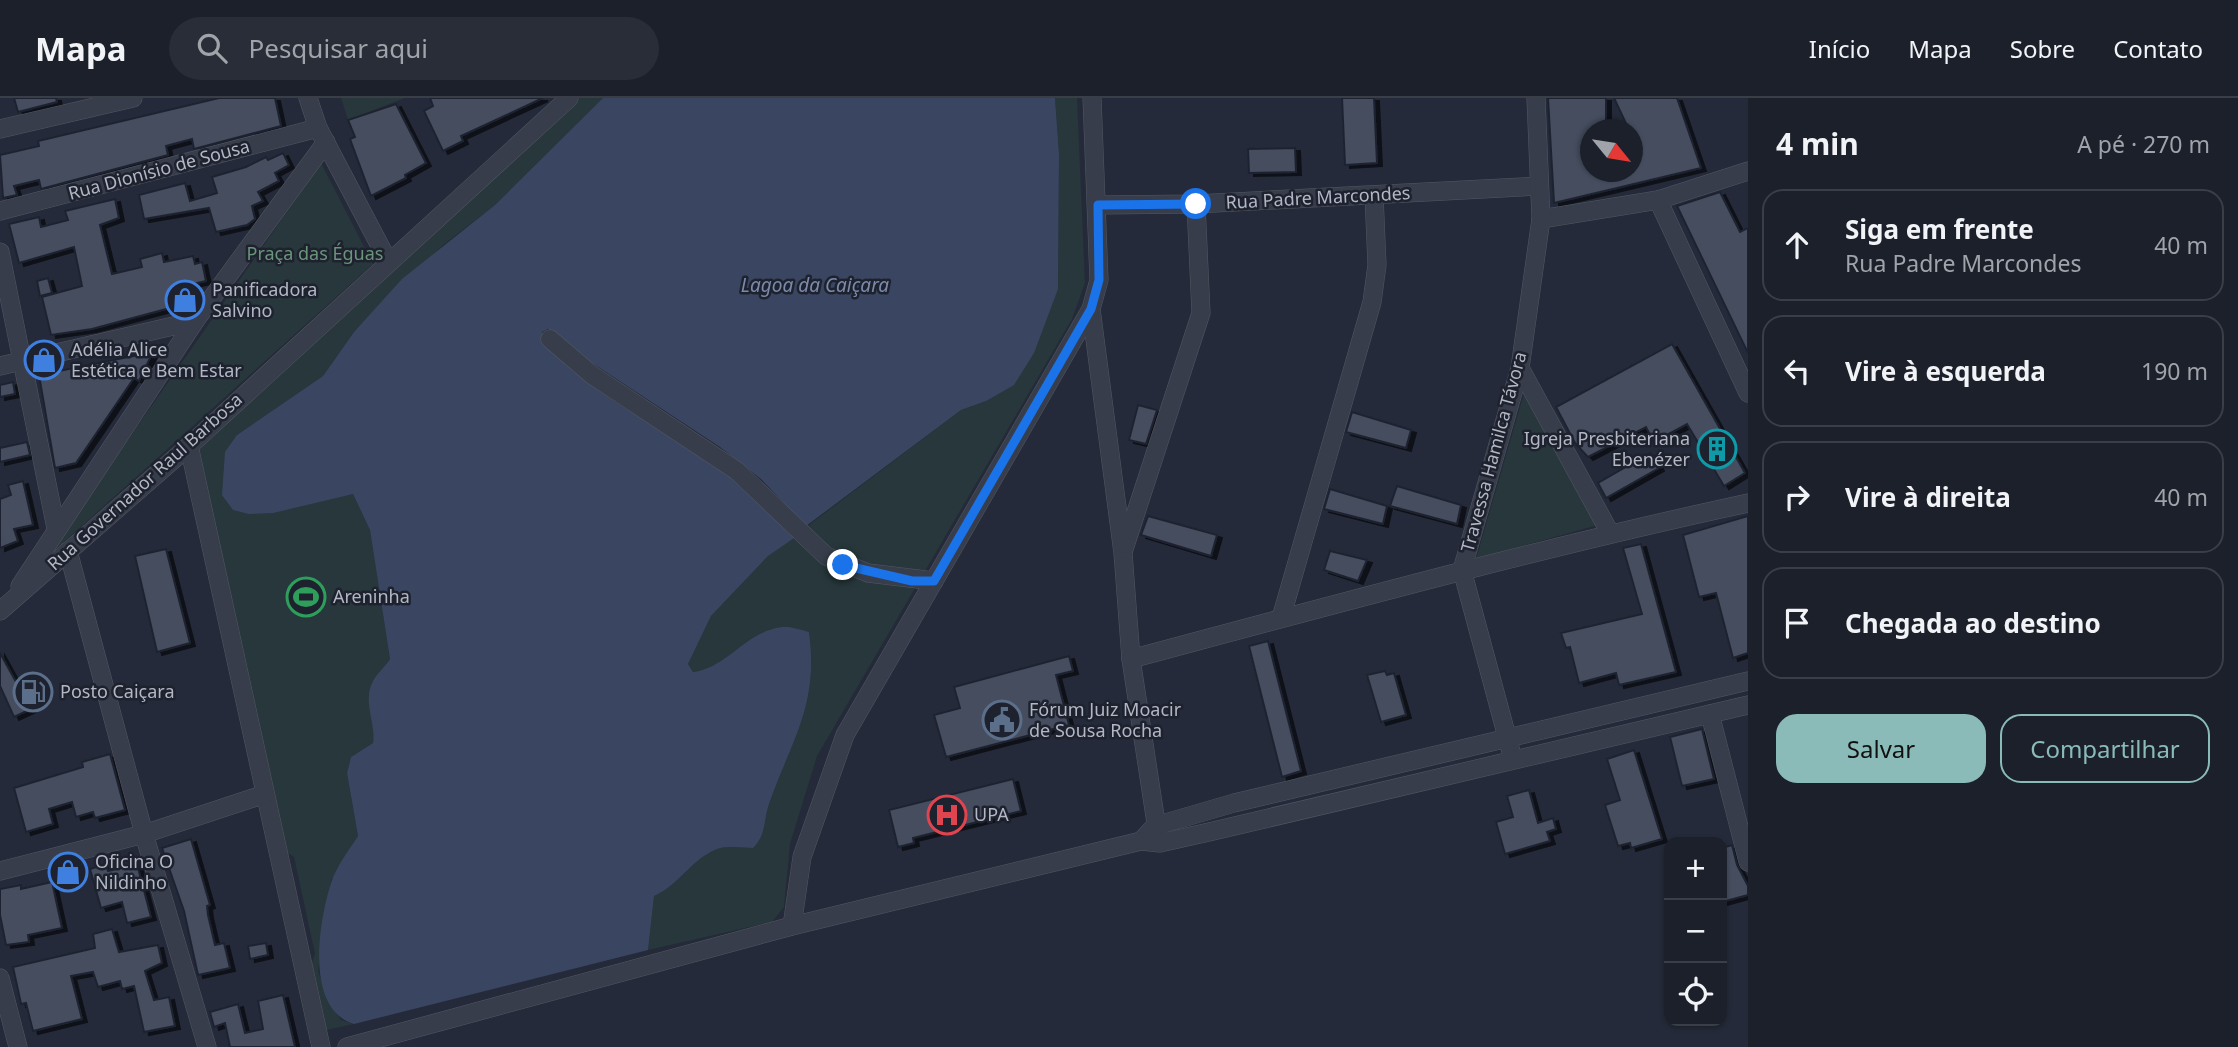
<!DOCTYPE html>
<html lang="pt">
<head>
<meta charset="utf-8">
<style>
  :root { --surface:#1b202b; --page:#282d37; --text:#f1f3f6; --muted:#a0a3a9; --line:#393e47; --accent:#8bbbb9 }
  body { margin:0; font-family:"Noto Sans",sans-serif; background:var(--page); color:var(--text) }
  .controls { position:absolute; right:21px; bottom:21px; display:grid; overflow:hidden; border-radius:14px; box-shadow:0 2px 5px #0004 }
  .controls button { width:63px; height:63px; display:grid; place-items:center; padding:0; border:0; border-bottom:2px solid var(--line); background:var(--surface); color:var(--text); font:35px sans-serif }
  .compass { position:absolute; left:1580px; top:21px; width:63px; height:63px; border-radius:50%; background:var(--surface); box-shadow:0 2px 5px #0004; rotate:120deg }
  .stop { position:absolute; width:21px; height:21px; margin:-16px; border:5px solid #1a73e8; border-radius:50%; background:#fff }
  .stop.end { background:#1a73e8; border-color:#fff; box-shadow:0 2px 7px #0008 }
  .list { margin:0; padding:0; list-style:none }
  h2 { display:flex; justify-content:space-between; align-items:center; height:91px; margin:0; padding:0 28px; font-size:30px }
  h2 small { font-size:23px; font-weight:400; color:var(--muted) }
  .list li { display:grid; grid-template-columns:46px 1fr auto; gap:21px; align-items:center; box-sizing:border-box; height:112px; margin:0 14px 14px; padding:0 14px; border:2px solid var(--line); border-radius:21px }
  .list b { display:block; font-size:26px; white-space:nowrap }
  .list p { margin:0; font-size:23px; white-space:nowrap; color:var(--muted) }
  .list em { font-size:23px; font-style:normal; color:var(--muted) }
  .actions { display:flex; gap:14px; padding:21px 28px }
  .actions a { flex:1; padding:16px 0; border:2px solid var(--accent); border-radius:21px; text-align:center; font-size:24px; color:var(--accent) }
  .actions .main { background:var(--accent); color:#111 }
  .icon { flex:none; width:38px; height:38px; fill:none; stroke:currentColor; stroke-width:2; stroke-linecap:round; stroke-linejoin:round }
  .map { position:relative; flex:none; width:1748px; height:949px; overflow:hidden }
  header { display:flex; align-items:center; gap:42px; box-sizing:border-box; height:98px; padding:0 35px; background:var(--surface); border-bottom:2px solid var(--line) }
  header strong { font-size:33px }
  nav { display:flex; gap:38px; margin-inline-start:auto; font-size:24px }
  .search { width:490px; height:63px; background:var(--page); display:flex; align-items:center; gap:18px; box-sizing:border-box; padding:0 24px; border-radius:38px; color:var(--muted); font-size:26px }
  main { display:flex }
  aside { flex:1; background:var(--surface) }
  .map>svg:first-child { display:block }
  .green { fill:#27373b }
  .water { fill:#3a4661 }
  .building { fill:#454d5e; stroke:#1f2430; stroke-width:2; filter:url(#shadow) }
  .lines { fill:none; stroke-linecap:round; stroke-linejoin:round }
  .minor-casing { stroke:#535764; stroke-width:19 }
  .minor { stroke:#373d4a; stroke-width:18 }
  .route { stroke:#1a73e8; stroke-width:9 }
  .labels { text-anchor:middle; stroke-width:5; stroke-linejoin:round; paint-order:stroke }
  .street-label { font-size:18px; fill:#b3b7c5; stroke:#1d222e }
  .park-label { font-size:18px; fill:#6b957a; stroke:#1d222e }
  .poi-label { font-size:18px; fill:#b3b7c5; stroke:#1d222e; text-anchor:start }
  .water-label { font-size:19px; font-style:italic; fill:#7c8bab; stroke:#1d222e }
</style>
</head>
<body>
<header>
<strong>Mapa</strong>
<div class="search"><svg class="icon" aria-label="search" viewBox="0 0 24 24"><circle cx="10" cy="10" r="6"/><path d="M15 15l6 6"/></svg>Pesquisar aqui</div>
<nav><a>Início</a><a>Mapa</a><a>Sobre</a><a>Contato</a></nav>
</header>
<main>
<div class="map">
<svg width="1748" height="949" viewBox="0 0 1748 949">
  <defs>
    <filter id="shadow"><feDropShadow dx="5" dy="3" stdDeviation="0" flood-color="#0009"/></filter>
  </defs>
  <rect width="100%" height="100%" fill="#242a39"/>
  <!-- green -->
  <g class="green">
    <polygon points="341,0 405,0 348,22"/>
    <path d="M578 0H603L495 107 443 147 354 234 323 278 237 337 329 400 353 396 370 432 390 561C386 568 376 576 373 583 365 604 376 625 373 645L351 659 347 675 358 738 331 783 318 872 327 902 341 922 354 926 326 932 309 871 315 856 294 759 280 750 198 351Z"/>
    <path d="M1055 0H1077L1085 185 1072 221 817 658 790 746 784 809 772 824 648 852 654 798C678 788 691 762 715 752 724 747 742 750 753 750 767 736 763 724 769 706 792 641 819 607 809 534 801 532 790 528 782 529 746 533 727 570 693 574L688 566 711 518 768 458 961 312 986 303 1058 191 1059 56Z"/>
    <polygon points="321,65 373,166 44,462"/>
    <polygon points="1525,292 1598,427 1476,461"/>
  </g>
  <!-- water -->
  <path class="water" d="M603 0H1055L1059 56 1058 191 1034 255 1014 287 986 303 961 312 806 428 761 381 720 349 583 259 548 231 542 234C555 280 692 346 733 379 756 397 776 418 797 438L768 458 711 518 688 566 693 574C727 570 746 533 782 529 790 528 801 532 809 534 819 607 792 641 769 706 763 724 767 736 753 750 742 750 725 747 715 752 691 762 678 788 654 798L648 852 354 926C304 911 319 823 331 785 336 769 349 752 358 738L347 675 351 659 373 645C376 624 362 603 373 583 377 575 385 569 390 561L370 432 353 396 273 415 249 416 233 412 222 397 225 354 237 337 323 278 354 234 402 181 495 107Z"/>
  <!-- building -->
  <g class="building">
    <polygon points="14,0 56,0 57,4 18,14"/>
    <polygon points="219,0 275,0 281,28 194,51 192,41 166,48 168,57 41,91 39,82 14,88 17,97 3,100 0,57 39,48 38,43"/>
    <polygon points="430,0 543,0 461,38 463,43 443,53 424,13 433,8"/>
    <polygon points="1342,0 1374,0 1377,65 1345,67"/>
    <polygon points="1548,0 1606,0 1606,31 1591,32 1591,74 1633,74 1633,32 1629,32 1614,0 1677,0 1701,70 1554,105"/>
    <polygon points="396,6 426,65 405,77 406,80 371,98 350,41 355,39 348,22"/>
    <polygon points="1295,50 1296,74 1249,75 1248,51"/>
    <polygon points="283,55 289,67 275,75 279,83 258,94 263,103 252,108 255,121 247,127 216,134 209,110 144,121 139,97 185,85 190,103 217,95 212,79 246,69 266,59 268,62"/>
    <polygon points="1720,94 1740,134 1748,130 1748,255 1677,108"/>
    <polygon points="115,101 119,120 100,127 112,176 142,169 140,161 162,155 164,164 193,158 195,166 202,164 206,183 193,186 196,203 92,231 51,237 42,199 82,188 74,149 19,165 9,126 39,119 41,129 68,122 65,113"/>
    <polygon points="48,180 52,195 40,198 37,183"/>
    <polygon points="1672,246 1745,375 1724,388 1687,326 1654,344 1646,329 1588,359 1575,345 1556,309"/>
    <polygon points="153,254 139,283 134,280 76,365 55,370 39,277"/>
    <polygon points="13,284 15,296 0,299 0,287"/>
    <polygon points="1138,307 1157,312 1146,346 1129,342"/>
    <polygon points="1352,314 1411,332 1406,350 1346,334"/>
    <polygon points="27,344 30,357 0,364 0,350"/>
    <polygon points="1650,355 1659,370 1606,400 1598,385"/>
    <polygon points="23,383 33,427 14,431 18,443 0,450 0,401 11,397 8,387"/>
    <polygon points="1397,388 1461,407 1457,426 1390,408"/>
    <polygon points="1330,391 1387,408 1383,426 1324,411"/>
    <polygon points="1148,418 1217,437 1211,458 1141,437"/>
    <polygon points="1748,418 1748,555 1733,560 1716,495 1699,499 1683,437"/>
    <polygon points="1641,446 1676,574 1619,587 1616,575 1579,585 1570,549 1566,550 1561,535 1642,516 1623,450"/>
    <polygon points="166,451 190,545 157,554 135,458"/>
    <polygon points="1330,453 1367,462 1358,483 1324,472"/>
    <polygon points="1268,543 1301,673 1282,679 1249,548"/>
    <polygon points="0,555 31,611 14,619 0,588"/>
    <polygon points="1069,558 1073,573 1056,577 1069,627 946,659 934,617 960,610 954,589"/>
    <polygon points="1385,573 1387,577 1394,575 1406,617 1381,624 1367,577"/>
    <polygon points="1702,631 1714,681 1682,688 1670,639"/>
    <polygon points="1634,652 1662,741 1631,750 1630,745 1618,748 1605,707 1620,702 1607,661"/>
    <polygon points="110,656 125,712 95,720 93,714 76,719 72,704 49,711 53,726 26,734 14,690 83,669 82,664"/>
    <polygon points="1013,681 1021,713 913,740 914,745 898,749 889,712"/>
    <polygon points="1529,692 1538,725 1553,720 1556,731 1547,734 1550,743 1505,756 1496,724 1513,719 1507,698"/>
    <polygon points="191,741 210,807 207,808 208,817 215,847 224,845 230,870 198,877 184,813 162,750"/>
    <polygon points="1732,747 1737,767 1748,788 1748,797 1722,804 1722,750"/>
    <polygon points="106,766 108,773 137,766 151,819 127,825 122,804 101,810 90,771"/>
    <polygon points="52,784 62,830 28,837 29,844 6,847 0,817 0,791 21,787 21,791"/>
    <polygon points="112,831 119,854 158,847 162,865 145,873 154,902 169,899 175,928 144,934 134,888 122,891 120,883 98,889 93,874 71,878 82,921 33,933 26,905 21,906 13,869 95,850 93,836"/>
    <polygon points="266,845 268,857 250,861 248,848"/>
    <polygon points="283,897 295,949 230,949 225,925 214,929 210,914 238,906 245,935 263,931 258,903"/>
  </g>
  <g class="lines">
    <defs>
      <g id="minor">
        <polyline points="308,0 318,30 388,163"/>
        <polyline points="0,31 133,0"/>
        <polyline points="1658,102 1748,295"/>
        <polyline points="1098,107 1196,106 1539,88"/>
        <polyline points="0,113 318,30"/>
        <polyline points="1541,121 1658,102 1748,73"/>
        <polyline points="0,154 56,430"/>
        <polyline points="1091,211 1123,455 1131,561 1158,738"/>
        <polyline points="550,241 592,277 737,373 826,458 868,475 934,483"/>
        <polyline points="0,268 195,223"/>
        <polyline points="1520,270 1610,435"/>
        <polyline points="189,348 321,949"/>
        <polyline points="1124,451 1201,215 1196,106"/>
        <polyline points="68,453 144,736 207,949"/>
        <polyline points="20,488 195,223 326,44"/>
        <polyline points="0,513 189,348 569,0"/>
        <polyline points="1281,520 1372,204 1377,167 1374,97"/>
        <path d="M1131 561C1336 506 1540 450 1748 405"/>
        <polyline points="1710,616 1748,764"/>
        <polyline points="1513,661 1462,472 1520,270 1541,121 1536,0"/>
        <polyline points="1141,743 1155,728 1234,705 1748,583"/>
        <polyline points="0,773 144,736 265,696"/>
        <polyline points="792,828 802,759 845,637 1091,211 1099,182 1092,0"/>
        <polyline points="0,880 18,949"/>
        <polyline points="347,949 792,828 1141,743 1160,745 1209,734 1748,607"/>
      </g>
    </defs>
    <!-- minor casing -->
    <use href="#minor" class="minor-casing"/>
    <!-- minor -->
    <use href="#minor" class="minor"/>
  </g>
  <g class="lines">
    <!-- route -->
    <polyline class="route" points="843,467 912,483 934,483 1091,211 1099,182 1098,107 1196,106"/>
  </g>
  <!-- icons -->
  <defs>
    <symbol id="shop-ring" viewBox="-11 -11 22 22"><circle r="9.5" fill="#1d222e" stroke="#3f7fe0" stroke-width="1.5"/><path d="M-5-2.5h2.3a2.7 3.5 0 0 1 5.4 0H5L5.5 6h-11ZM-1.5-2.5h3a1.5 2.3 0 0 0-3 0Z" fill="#3f7fe0"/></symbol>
    <symbol id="building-ring" viewBox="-11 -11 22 22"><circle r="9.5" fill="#1d222e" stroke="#0f9aa8" stroke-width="1.5"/><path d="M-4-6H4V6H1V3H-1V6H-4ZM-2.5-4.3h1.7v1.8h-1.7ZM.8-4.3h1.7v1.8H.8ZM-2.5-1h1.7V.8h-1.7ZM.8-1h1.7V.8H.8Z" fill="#0f9aa8"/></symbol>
    <symbol id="stadium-ring" viewBox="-11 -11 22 22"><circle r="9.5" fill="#1d222e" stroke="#2e9e5b" stroke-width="1.5"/><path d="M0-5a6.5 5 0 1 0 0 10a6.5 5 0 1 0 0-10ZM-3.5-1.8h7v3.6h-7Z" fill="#2e9e5b"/></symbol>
    <symbol id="fuel-ring" viewBox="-11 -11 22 22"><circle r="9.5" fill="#1d222e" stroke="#5c6f8a" stroke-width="1.5"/><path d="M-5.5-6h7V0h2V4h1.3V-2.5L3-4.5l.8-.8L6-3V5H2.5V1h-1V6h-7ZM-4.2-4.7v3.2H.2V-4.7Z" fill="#5c6f8a"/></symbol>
    <symbol id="civic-ring" viewBox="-11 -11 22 22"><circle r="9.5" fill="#1d222e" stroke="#5c6f8a" stroke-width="1.5"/><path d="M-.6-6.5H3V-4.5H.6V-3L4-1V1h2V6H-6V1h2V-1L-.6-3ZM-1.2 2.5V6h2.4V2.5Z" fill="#5c6f8a"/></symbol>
    <symbol id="hospital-ring" viewBox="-11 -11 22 22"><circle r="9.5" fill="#1d222e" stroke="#e0444e" stroke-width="1.5"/><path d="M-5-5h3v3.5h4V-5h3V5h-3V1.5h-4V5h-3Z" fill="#e0444e"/></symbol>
  </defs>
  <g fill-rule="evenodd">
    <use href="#shop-ring" x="163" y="180" width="44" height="44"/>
    <use href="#shop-ring" x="22" y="240" width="44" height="44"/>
    <use href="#building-ring" x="1695" y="329" width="44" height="44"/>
    <use href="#stadium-ring" x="284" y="477" width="44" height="44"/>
    <use href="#fuel-ring" x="11" y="572" width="44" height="44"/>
    <use href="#civic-ring" x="980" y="600" width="44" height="44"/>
    <use href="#hospital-ring" x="925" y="695" width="44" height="44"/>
    <use href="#shop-ring" x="46" y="752" width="44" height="44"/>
  </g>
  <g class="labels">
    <!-- street labels -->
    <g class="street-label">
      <text transform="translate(159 72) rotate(-15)" y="6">Rua Dionísio de Sousa</text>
      <text transform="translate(1318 100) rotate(-3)" y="6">Rua Padre Marcondes</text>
      <text transform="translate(1494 354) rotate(-75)" y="6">Travessa Hamilca Távora</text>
      <text transform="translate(145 384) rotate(-42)" y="6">Rua Governador Raul Barbosa</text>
    </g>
    <!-- park labels -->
    <g class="park-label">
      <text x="315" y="162">Praça das Éguas</text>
    </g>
    <!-- poi labels -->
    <g class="poi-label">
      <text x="212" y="198">Panificadora<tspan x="212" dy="21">Salvino</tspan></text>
      <text x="71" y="258">Adélia Alice<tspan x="71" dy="21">Estética e Bem Estar</tspan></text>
      <text x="1690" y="347" text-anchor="end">Igreja Presbiteriana<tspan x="1690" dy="21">Ebenézer</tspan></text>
      <text x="333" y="505">Areninha</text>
      <text x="60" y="600">Posto Caiçara</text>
      <text x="1029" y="618">Fórum Juiz Moacir<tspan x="1029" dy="21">de Sousa Rocha</tspan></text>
      <text x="974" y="723">UPA</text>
      <text x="95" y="770">Oficina O<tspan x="95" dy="21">Nildinho</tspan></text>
    </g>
    <!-- water labels -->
    <g class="water-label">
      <text x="815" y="194">Lagoa da Caiçara</text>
    </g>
  </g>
</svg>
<div class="controls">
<button>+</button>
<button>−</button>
<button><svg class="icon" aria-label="locate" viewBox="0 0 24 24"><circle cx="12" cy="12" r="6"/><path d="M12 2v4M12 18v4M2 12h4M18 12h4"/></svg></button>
</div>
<svg class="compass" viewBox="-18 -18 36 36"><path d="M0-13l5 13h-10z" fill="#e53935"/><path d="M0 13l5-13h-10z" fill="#a0a3a9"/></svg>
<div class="stop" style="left:1196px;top:106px"></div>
<div class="stop end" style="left:843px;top:467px"></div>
</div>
<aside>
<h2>4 min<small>A pé · 270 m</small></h2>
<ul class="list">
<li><svg class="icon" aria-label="ahead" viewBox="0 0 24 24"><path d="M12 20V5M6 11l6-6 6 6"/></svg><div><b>Siga em frente</b><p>Rua Padre Marcondes</p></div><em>40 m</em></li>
<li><svg class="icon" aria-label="left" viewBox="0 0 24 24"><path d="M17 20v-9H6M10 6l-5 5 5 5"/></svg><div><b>Vire à esquerda</b></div><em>190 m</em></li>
<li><svg class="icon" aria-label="right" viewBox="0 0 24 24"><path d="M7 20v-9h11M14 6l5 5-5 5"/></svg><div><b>Vire à direita</b></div><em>40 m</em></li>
<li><svg class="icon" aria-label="arrive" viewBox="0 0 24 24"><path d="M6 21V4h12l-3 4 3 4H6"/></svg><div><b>Chegada ao destino</b></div></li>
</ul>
<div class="actions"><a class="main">Salvar</a><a>Compartilhar</a></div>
</aside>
</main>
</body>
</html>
